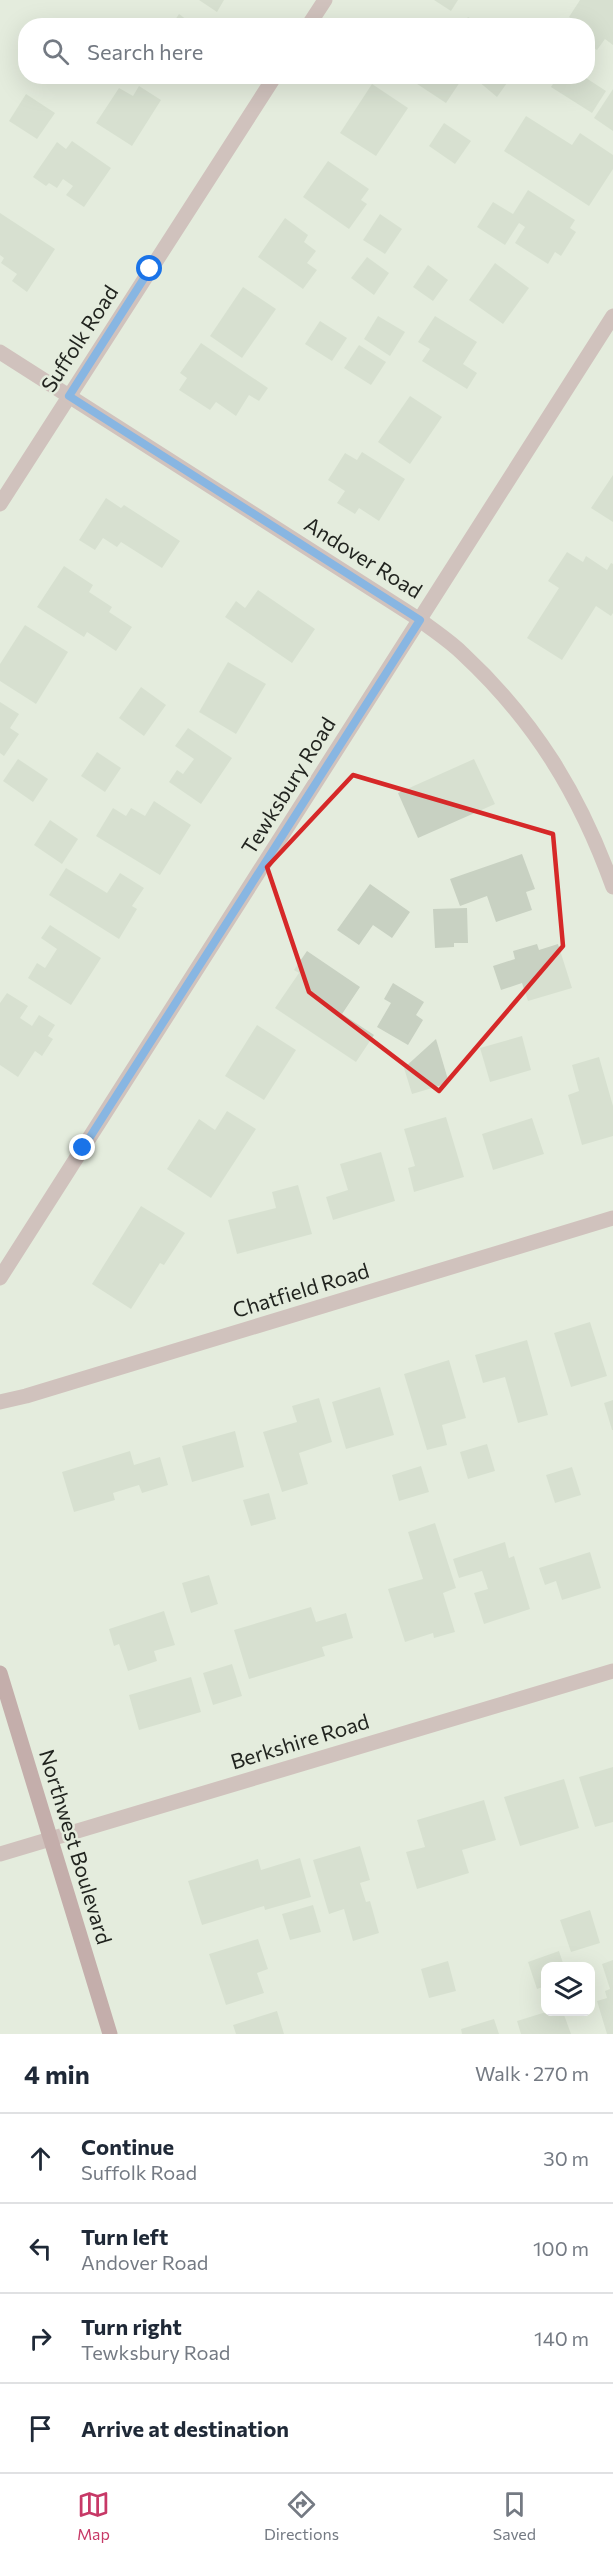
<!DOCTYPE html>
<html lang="en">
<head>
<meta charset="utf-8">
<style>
  :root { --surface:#fff; --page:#f2f2f3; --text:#1f2937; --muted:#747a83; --line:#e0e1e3; --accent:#c73967 }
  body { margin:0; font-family:Commissioner,sans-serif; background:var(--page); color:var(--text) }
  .controls { position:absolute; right:18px; bottom:18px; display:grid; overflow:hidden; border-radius:12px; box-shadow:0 6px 24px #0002 }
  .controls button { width:54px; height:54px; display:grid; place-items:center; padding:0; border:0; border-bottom:2px solid var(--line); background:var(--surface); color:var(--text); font:30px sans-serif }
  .stop { position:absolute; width:18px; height:18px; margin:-14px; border:4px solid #1a73e8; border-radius:50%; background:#fff }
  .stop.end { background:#1a73e8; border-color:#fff; box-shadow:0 2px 6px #0008 }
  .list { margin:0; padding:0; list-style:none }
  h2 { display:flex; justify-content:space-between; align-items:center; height:78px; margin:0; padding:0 24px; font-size:26px }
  h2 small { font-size:20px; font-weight:400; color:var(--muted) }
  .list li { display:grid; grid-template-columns:39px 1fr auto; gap:18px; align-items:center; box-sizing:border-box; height:90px; padding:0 24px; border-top:2px solid var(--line) }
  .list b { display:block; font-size:22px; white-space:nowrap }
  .list p { margin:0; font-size:20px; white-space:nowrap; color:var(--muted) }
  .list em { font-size:20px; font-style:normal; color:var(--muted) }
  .icon { flex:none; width:33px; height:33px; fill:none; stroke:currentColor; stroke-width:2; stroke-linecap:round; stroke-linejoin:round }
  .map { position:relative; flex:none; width:613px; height:2034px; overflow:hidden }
  .search { position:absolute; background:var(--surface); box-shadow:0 6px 24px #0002; left:18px; right:18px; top:18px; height:66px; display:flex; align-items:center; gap:15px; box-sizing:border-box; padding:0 21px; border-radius:24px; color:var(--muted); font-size:22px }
  .sheet { height:438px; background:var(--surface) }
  nav { display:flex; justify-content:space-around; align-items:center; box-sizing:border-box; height:84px; border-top:2px solid var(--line); background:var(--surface); font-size:16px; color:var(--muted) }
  nav a { display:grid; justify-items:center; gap:3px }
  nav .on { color:var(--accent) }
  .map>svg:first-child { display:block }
  .building { fill:#c8d1c2 }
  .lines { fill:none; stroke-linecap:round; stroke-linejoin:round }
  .minor { stroke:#b98e97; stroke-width:15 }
  .tertiary { stroke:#b98e97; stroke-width:15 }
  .secondary { stroke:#9e626f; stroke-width:15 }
  .route { stroke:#1a73e8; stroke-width:8 }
  .marked { fill:none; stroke:#d62828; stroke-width:4.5; stroke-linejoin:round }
  .labels { text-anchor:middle; stroke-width:5; stroke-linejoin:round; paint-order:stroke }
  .street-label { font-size:21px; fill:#21241f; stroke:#e4ecdd }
</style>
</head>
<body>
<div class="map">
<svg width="613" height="2034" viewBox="0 0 613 2034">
  <rect width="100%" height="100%" fill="#e4ecdd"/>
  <!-- building -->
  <g class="building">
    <polygon points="199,0 224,0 217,12"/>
    <polygon points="434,0 458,0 451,11"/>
    <polygon points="580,0 613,0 613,45 605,39 597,50 588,44 588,26 577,26 579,23 569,17"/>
    <polygon points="179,14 195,26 171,26"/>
    <polygon points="468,17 482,26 462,26"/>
    <polygon points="405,76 464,76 446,103"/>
    <polygon points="472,76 512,76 497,97"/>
    <polygon points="558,76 583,76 606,91 592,113 551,87"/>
    <polygon points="372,84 408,108 376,156 340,133"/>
    <polygon points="139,86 161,100 132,146 96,123 119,88 133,96"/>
    <polygon points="613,89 613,131 594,118"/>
    <polygon points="26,94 55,113 37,139 9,121"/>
    <polygon points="526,116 572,145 580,133 613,155 613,169 589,206 504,151"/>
    <polygon points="444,123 471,141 455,164 429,146"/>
    <polygon points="72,141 111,168 84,207 66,195 73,186 63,179 57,188 49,183 46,186 33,177 57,142 66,149"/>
    <polygon points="328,161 369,189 361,200 367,204 349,229 303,197"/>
    <polygon points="528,190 575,220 570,228 576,232 561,256 555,252 548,264 515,243 525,227 519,223 505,245 477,227 493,202 513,214"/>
    <polygon points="0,213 55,249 27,292 12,281 17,274 1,263 4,258 0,255"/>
    <polygon points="380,214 402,229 385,254 363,240"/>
    <polygon points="285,218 308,235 304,242 316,251 307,263 317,270 303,289 258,257"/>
    <polygon points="367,257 389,273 374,295 351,278"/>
    <polygon points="495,263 529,288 503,324 469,300"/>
    <polygon points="428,265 448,280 433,301 413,287"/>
    <polygon points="243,287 276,309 242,358 210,336"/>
    <polygon points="378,316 405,332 390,356 364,339"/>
    <polygon points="435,316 477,342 463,364 477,373 467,389 422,361 430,349 418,342"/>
    <polygon points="320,321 347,338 332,361 305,344"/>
    <polygon points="201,343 268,388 259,401 249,395 236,416 216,402 210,410 179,390 187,378 180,373"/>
    <polygon points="359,345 386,362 371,385 344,368"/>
    <polygon points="410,396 442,417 410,464 378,442"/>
    <polygon points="362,452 405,479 379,521 359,508 355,514 337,503 345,491 328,480 345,453 357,460"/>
    <polygon points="613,475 613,522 591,508"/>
    <polygon points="106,498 121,508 124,505 180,541 162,568 121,542 117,547 103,538 95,550 79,540"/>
    <polygon points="567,552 583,562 586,556 607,570 611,563 613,564 613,613 611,616 596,606 562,660 527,638 559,588 548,581"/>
    <polygon points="64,566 93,585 89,592 112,607 109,612 132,627 116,651 87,632 84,637 37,607"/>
    <polygon points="258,590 315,629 292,663 225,617 236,601 245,608"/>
    <polygon points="25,625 68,652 36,704 0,681 0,664"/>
    <polygon points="228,662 266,684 236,734 199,712"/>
    <polygon points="141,687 166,705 144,736 119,718"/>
    <polygon points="0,702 19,714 10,728 19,734 4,756 0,753"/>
    <polygon points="188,728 232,758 201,804 169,782 177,770 183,774 194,759 175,746"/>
    <polygon points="97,752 121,768 105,792 81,776"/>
    <polygon points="18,759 48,779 33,802 3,781"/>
    <polygon points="474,759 495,804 418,838 398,793"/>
    <polygon points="154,801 191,825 160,875 96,836 113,808 126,816 131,808 145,816"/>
    <polygon points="50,820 78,839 62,864 34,845"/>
    <polygon points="522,854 535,889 526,892 532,910 496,922 487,896 460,906 450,879"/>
    <polygon points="66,868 107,893 120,873 144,888 132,906 137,909 119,939 49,895"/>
    <polygon points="370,884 410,912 392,938 373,925 359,945 337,930"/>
    <polygon points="467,908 468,943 454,943 454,947 435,948 433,909"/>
    <polygon points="50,925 101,958 71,1005 28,978 37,963 45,968 57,949 41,938"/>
    <polygon points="537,944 539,950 558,944 572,988 528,1001 522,983 501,990 493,966 515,959 513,951"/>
    <polygon points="307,951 360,987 342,1014 374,1035 356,1062 275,1008 299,973 294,970"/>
    <polygon points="393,983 424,1002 416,1015 423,1020 408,1045 377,1027 391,1003 384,999"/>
    <polygon points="7,993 28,1006 20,1018 32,1026 39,1015 55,1025 48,1036 53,1039 42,1056 35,1051 18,1077 0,1065 0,1003"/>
    <polygon points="257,1025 296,1050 264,1100 225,1076"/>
    <polygon points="522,1036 531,1070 490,1082 480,1048"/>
    <polygon points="436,1039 449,1083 412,1094 404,1068"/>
    <polygon points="599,1057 613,1106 613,1136 582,1145 568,1095 579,1091 572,1065"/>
    <polygon points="227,1111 256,1129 211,1198 167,1169 199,1119 215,1130"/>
    <polygon points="446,1117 464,1177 414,1192 408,1168 415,1166 404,1129"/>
    <polygon points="532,1118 544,1154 493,1170 482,1134"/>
    <polygon points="381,1152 395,1201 333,1220 326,1197 348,1190 340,1164"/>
    <polygon points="298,1185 312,1234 237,1254 228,1220 276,1208 272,1192"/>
    <polygon points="141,1206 185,1233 164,1265 160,1263 131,1309 92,1284"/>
    <polygon points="590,1322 607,1376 571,1387 554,1333"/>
    <polygon points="527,1340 548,1415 518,1423 505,1377 483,1383 475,1355"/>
    <polygon points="449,1360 466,1418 442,1425 447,1445 427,1450 404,1374"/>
    <polygon points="380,1387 394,1435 346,1449 332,1402"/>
    <polygon points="319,1398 332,1442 299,1453 308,1484 282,1492 263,1432 297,1422 292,1406"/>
    <polygon points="613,1400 613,1430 612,1430 604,1403"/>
    <polygon points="235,1431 244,1467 192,1482 182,1446"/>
    <polygon points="487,1444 495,1471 468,1479 460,1452"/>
    <polygon points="130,1451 134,1465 160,1457 168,1485 142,1493 139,1485 113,1493 115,1500 74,1512 62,1472"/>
    <polygon points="421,1466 429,1492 399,1501 392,1475"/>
    <polygon points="572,1467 581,1495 555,1503 546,1475"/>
    <polygon points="269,1493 276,1519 251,1526 243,1500"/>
    <polygon points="435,1523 456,1588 443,1593 455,1632 434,1638 433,1633 405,1642 388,1589 423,1579 408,1532"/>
    <polygon points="505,1542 509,1558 514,1556 530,1609 484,1624 474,1593 488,1589 482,1571 459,1578 453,1559"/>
    <polygon points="590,1552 601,1588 562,1600 556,1581 545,1585 539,1568"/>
    <polygon points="209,1575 218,1604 191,1613 182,1583"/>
    <polygon points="311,1607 316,1622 346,1613 353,1638 322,1647 325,1656 249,1679 234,1630"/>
    <polygon points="164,1611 175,1645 154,1651 157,1661 128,1671 119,1644 114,1646 109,1629"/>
    <polygon points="232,1664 242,1696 213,1705 203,1673"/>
    <polygon points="191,1677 201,1712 139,1730 129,1695"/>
    <polygon points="613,1767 613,1822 595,1827 579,1777"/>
    <polygon points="564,1779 579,1828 520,1846 504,1797"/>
    <polygon points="484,1800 496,1840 462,1850 469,1873 417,1889 406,1852 425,1847 417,1820"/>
    <polygon points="360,1846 370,1880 360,1883 366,1902 370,1901 379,1933 353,1941 344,1909 329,1914 313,1860"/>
    <polygon points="300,1858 311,1897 265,1910 264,1906 202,1925 188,1881 258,1859 261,1870"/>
    <polygon points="313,1905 321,1932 290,1940 282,1914"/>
    <polygon points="590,1910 600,1943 571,1952 560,1920"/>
    <polygon points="258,1939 268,1969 257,1973 264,1993 226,2005 209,1954"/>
    <polygon points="559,1951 564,1966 546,1966 546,1986 537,1989 528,1962"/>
    <polygon points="613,1960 613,2034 607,2034 597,2001 607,1998 605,1991 610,1989 602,1964"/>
    <polygon points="448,1961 456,1991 429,1998 421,1969"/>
    <polygon points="277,2011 284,2034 236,2034 233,2025"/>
    <polygon points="546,2012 563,2012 571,2034 521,2034 517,2021"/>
    <polygon points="494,2019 499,2034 462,2034 461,2029"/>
  </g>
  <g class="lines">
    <!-- minor -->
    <g class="minor">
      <polyline points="308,26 325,0"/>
      <polyline points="0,504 275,76"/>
      <polyline points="0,1278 613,316"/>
      <polyline points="0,1402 26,1396 613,1218"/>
      <polyline points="0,1854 613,1671"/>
    </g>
    <!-- tertiary -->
    <path class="tertiary" d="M0 352 420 620C434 631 450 641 463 654 535 721 580 795 613 887"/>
    <!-- secondary -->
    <polyline class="secondary" points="0,1673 110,2034"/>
  </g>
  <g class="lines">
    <!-- route -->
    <polyline class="route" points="83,1148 420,620 69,396 150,269"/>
  </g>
  <!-- marked area -->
  <path d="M0 0H613V2034H0ZM353 775 553 834 563 946 439 1091 309 992 267 867Z" fill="#e4ecdd" fill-opacity=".55" fill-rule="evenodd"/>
  <path class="marked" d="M353 775 553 834 563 946 439 1091 309 992 267 867Z"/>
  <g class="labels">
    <!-- street labels -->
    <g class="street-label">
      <text transform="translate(80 339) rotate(-57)" y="7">Suffolk Road</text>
      <text transform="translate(363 558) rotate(32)" y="7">Andover Road</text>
      <text transform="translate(289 786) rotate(-58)" y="7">Tewksbury Road</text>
      <text transform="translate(301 1291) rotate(-17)" y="7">Chatfield Road</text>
      <text transform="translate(300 1742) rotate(-17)" y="7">Berkshire Road</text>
      <text transform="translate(75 1847) rotate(73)" y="7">Northwest Boulevard</text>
    </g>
  </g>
</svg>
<div class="controls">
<button><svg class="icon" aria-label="layers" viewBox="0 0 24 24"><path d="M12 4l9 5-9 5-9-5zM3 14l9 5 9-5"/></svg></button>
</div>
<div class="stop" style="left:150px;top:269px"></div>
<div class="stop end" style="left:83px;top:1148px"></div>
<div class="search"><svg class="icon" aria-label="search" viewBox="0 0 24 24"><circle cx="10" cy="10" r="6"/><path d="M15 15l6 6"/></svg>Search here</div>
</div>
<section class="sheet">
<h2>4 min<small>Walk · 270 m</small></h2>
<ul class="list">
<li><svg class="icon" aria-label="ahead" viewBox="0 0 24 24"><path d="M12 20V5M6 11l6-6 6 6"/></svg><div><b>Continue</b><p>Suffolk Road</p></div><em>30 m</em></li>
<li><svg class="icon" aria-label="left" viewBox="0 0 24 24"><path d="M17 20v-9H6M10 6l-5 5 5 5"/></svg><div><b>Turn left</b><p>Andover Road</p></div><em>100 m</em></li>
<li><svg class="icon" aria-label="right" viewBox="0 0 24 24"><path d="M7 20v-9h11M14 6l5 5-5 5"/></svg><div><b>Turn right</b><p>Tewksbury Road</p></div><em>140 m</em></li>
<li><svg class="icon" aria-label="arrive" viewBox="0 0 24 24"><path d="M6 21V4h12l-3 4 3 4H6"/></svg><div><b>Arrive at destination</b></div></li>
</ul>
</section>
<nav>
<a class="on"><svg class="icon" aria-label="map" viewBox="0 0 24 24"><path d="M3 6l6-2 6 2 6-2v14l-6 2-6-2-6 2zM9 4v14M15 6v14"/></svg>Map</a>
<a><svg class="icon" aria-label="directions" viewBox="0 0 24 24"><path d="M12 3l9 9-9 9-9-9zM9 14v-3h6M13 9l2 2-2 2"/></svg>Directions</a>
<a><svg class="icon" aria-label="saved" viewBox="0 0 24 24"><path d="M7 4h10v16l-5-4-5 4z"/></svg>Saved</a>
</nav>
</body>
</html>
